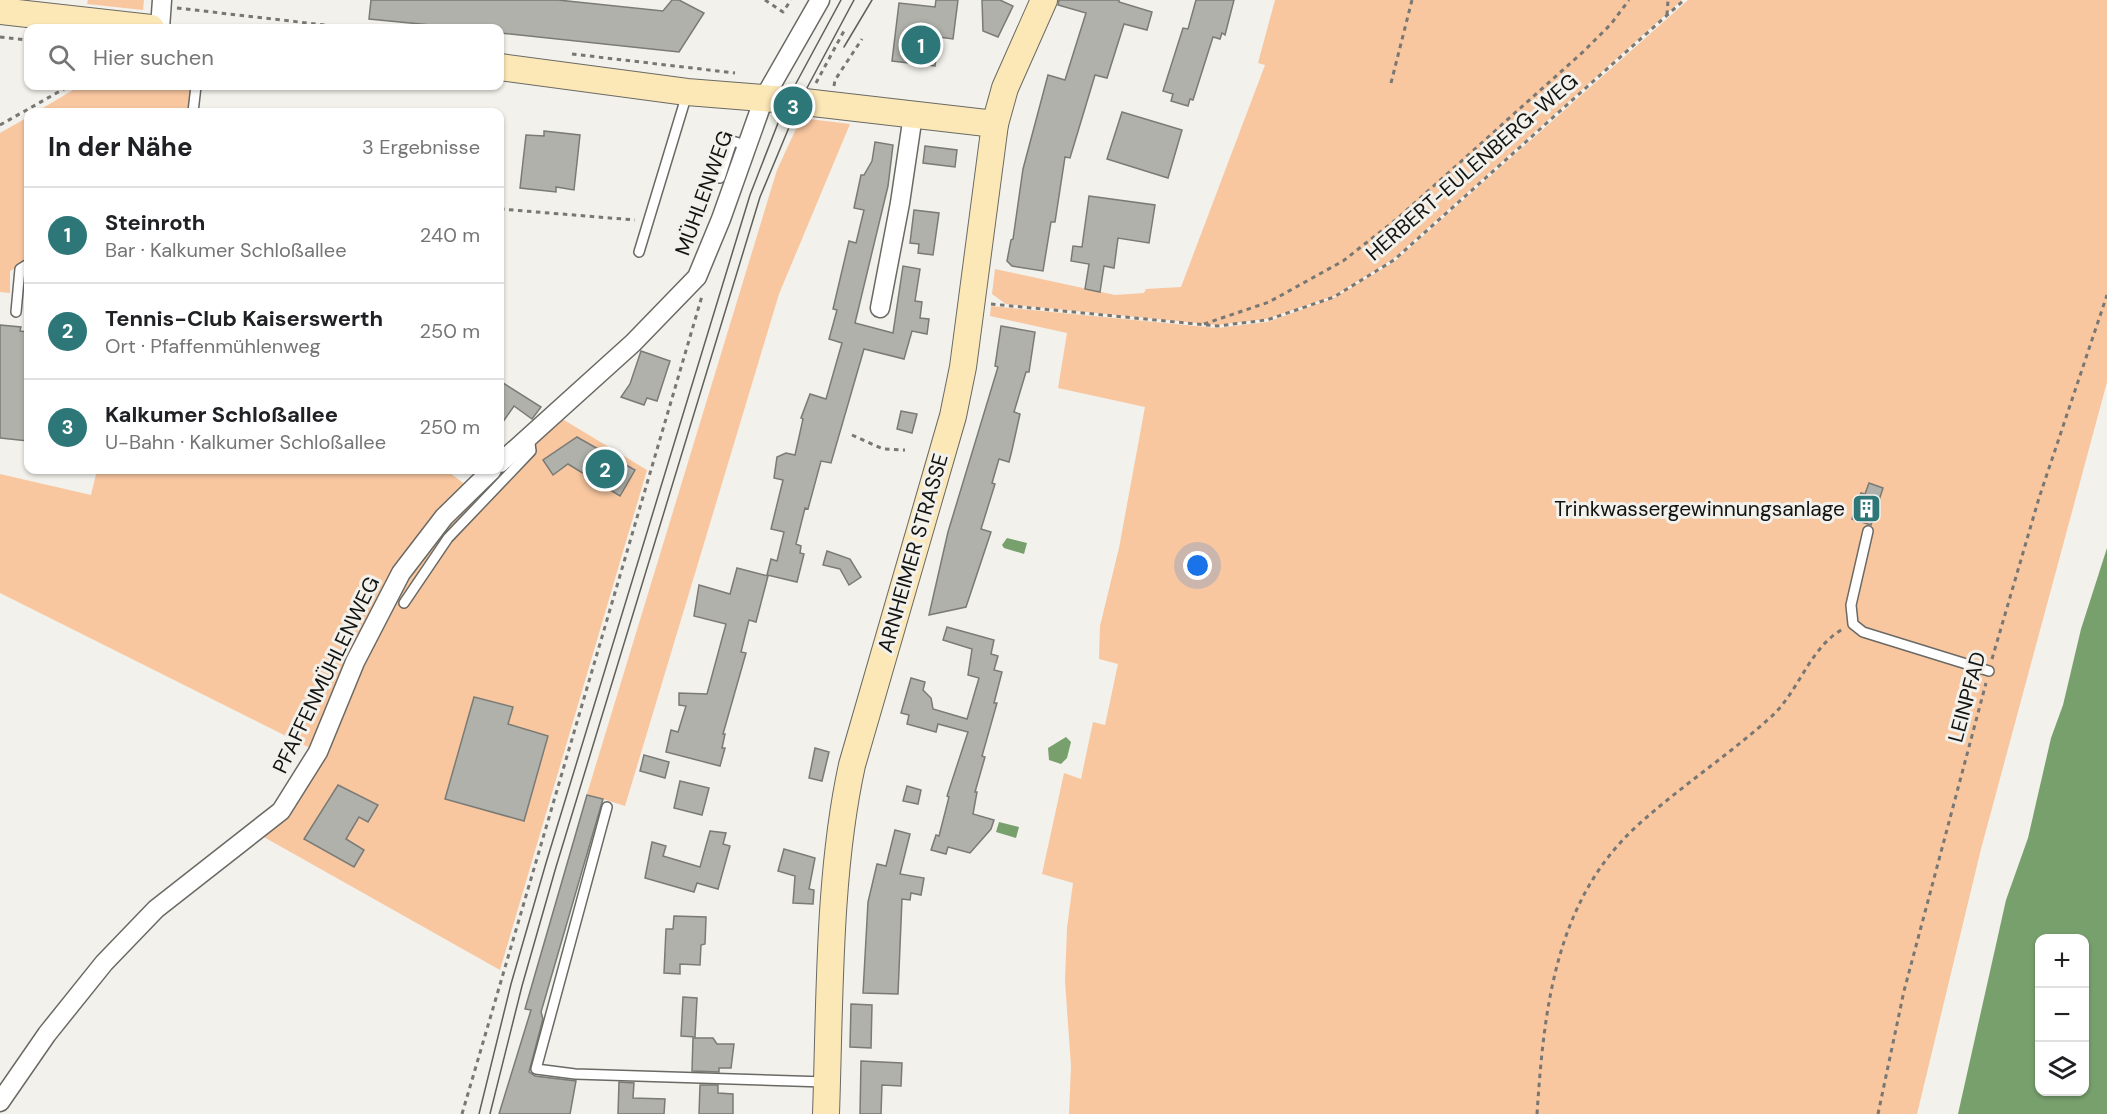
<!DOCTYPE html>
<html lang="de">
<head>
<meta charset="utf-8">
<style>
  :root { --surface:#fff; --page:#f2f2f2; --text:#202124; --muted:#757577; --line:#e0e0e0; --accent:#2d7779 }
  body { margin:0; font-family:"DM Sans",sans-serif; background:var(--page); color:var(--text) }
  .controls { position:absolute; right:18px; bottom:18px; display:grid; overflow:hidden; border-radius:12px; box-shadow:0 2px 4px #0004 }
  .controls button { width:54px; height:54px; display:grid; place-items:center; padding:0; border:0; border-bottom:2px solid var(--line); background:var(--surface); color:var(--text); font:30px sans-serif }
  .you { position:absolute; left:1198px; top:566px; width:21px; height:21px; margin:-15px; border:4px solid #fff; border-radius:50%; background:#1a73e8; box-shadow:0 0 0 9px #1a73e833 }
  .badge { display:grid; place-items:center; width:39px; height:39px; border-radius:50%; background:var(--accent); color:#fff; font-size:20px; font-weight:700 }
  .pin { position:absolute; translate:-50% -50%; border:3px solid #fff; box-shadow:0 2px 6px #0006 }
  .list { margin:0; padding:0; list-style:none }
  h2 { display:flex; justify-content:space-between; align-items:center; height:78px; margin:0; padding:0 24px; font-size:26px }
  h2 small { font-size:20px; font-weight:400; color:var(--muted) }
  .list li { display:grid; grid-template-columns:39px 1fr auto; gap:18px; align-items:center; box-sizing:border-box; height:96px; padding:0 24px; border-top:2px solid var(--line) }
  .list b { display:block; font-size:22px; white-space:nowrap }
  .list p { margin:0; font-size:20px; white-space:nowrap; color:var(--muted) }
  .list em { font-size:20px; font-style:normal; color:var(--muted) }
  .icon { flex:none; width:33px; height:33px; fill:none; stroke:currentColor; stroke-width:2; stroke-linecap:round; stroke-linejoin:round }
  .map { position:relative; flex:none; width:2107px; height:1114px; overflow:hidden }
  .search { position:absolute; background:var(--surface); box-shadow:0 2px 4px #0004; left:24px; top:24px; width:480px; height:66px; display:flex; align-items:center; gap:15px; box-sizing:border-box; padding:0 21px; border-radius:12px; color:var(--muted); font-size:22px }
  .panel { position:absolute; background:var(--surface); box-shadow:0 2px 4px #0004; left:24px; top:108px; width:480px; height:366px; border-radius:12px }
  .map>svg:first-child { display:block }
  .green { fill:#f8c7a0 }
  .water { fill:#78a06d; fill-rule:evenodd }
  .building { fill:#b0b1ab; stroke:#7a7b76; stroke-width:1.5 }
  .lines { fill:none; stroke-linecap:round; stroke-linejoin:round }
  .service-casing { stroke:#6a6964; stroke-width:12 }
  .minor-casing { stroke:#6a6964; stroke-width:21 }
  .secondary-casing { stroke:#6a6964; stroke-width:28 }
  .path { stroke:#787773; stroke-width:3; stroke-dasharray:4.5 4.5; stroke-linecap:butt }
  .service { stroke:#fff; stroke-width:9 }
  .minor { stroke:#fff; stroke-width:18 }
  .secondary { stroke:#fce7b6; stroke-width:26 }
  .tram { stroke:#5f5f5b; stroke-width:1.5 }
  .labels { text-anchor:middle; stroke-width:6; stroke-linejoin:round; paint-order:stroke }
  .street-label { font-size:21px; fill:#131311; stroke:#f2f1eb }
  .poi-label { font-size:21px; fill:#131311; stroke:#f2f1eb; text-anchor:end }
</style>
</head>
<body>
<div class="map">
<svg width="2107" height="1114" viewBox="0 0 2107 1114">
  <rect width="100%" height="100%" fill="#f2f1eb"/>
  <!-- green -->
  <g class="green">
    <polygon points="88,0 144,0 143,10 87,4"/>
    <polygon points="1275,0 1682,0 1393,259 1334,296 1266,319 1217,325 1006,304 992,294 995,269 1115,295 1144,293 1146,289 1181,287 1265,65 1258,63"/>
    <polygon points="1688,0 2107,0 2107,382 1981,849 1917,1114 1069,1114 1071,1066 1065,981 1067,928 1073,883 1042,874 1064,773 1081,779 1093,722 1105,725 1118,664 1099,659 1100,626 1119,548 1145,407 1058,388 1067,333 990,316 991,306 1217,328 1267,322 1334,298 1394,262"/>
    <polygon points="80,86 191,86 188,112 36,112"/>
    <polygon points="28,117 28,261 10,271 10,293 0,292 0,133"/>
    <polygon points="801,118 850,124 779,294 625,806 587,794 777,170"/>
    <polygon points="559,417 647,470 500,970 262,836 386,610 448,517"/>
    <polygon points="97,470 446,470 466,485 443,506 312,749 0,593 0,474 91,495"/>
  </g>
  <!-- water -->
  <g class="water">
    <polygon points="1007,538 1027,543 1024,554 1004,548 1002,545"/>
    <path d="M2107 548V1114H1958L2006 900 2028 838 2051 738 2063 705 2081 629ZM2084 938V1092H2040V938Z"/>
    <polygon points="1066,737 1071,742 1067,758 1061,764 1049,760 1048,748"/>
    <polygon points="999,822 1019,827 1016,838 996,832"/>
  </g>
  <!-- building -->
  <g class="building">
    <polygon points="371,0 558,0 663,11 672,0 679,0 704,13 679,52 500,33 500,28 462,28 369,19"/>
    <polygon points="936,0 958,0 953,39 939,37 935,66 892,61 899,3 935,7"/>
    <polygon points="982,0 1000,0 1013,6 998,37 983,31"/>
    <polygon points="1059,0 1119,0 1119,2 1152,12 1147,30 1124,24 1107,78 1095,75 1070,158 1065,157 1055,222 1051,222 1043,271 1012,266 1007,261 1011,240 1013,239 1023,169 1048,75 1065,80 1086,13 1058,5"/>
    <polygon points="1196,0 1234,0 1225,35 1222,33 1220,39 1213,37 1193,100 1190,99 1188,106 1171,101 1173,94 1163,91 1183,28 1188,29"/>
    <polygon points="1122,112 1182,130 1168,178 1107,159"/>
    <polygon points="544,131 580,135 574,190 556,187 556,192 520,188 526,135 544,136"/>
    <polygon points="875,142 893,145 888,186 855,323 893,333 903,266 920,269 915,301 922,302 920,318 929,319 927,334 912,331 904,359 864,349 831,463 821,461 808,509 805,508 796,544 801,546 800,553 804,554 797,582 767,575 771,559 777,561 784,532 771,529 783,480 774,478 777,457 786,453 795,455 803,419 801,418 810,394 826,399 842,343 829,339 837,310 833,309 849,241 856,243 864,210 854,208 861,175 864,175 872,161"/>
    <polygon points="925,146 957,150 955,167 923,163"/>
    <polygon points="1089,196 1155,205 1149,243 1118,238 1114,268 1104,266 1100,292 1085,289 1089,264 1071,261 1073,246 1082,247"/>
    <polygon points="914,210 939,213 933,255 918,253 919,244 910,243"/>
    <polygon points="0,325 21,327 20,331 28,332 28,441 0,438"/>
    <polygon points="1001,326 1035,332 1029,372 1026,372 1014,412 1020,414 1012,450 1009,462 999,459 992,483 995,484 981,529 991,532 966,607 929,615 948,532 998,367 995,366"/>
    <polygon points="641,351 670,361 657,401 647,398 644,405 621,397 630,384"/>
    <polygon points="500,381 541,407 532,419 514,406 500,426"/>
    <polygon points="901,411 917,414 912,433 897,429"/>
    <polygon points="577,437 635,470 620,496 568,464 553,475 543,460"/>
    <polygon points="1869,483 1883,488 1871,525 1852,519 1861,493 1865,494"/>
    <polygon points="827,551 850,559 861,577 849,585 840,569 823,565"/>
    <polygon points="737,568 768,576 756,622 749,620 741,652 746,653 723,734 725,734 722,748 725,748 720,766 666,752 671,730 678,732 686,706 679,705 679,693 707,694 726,624 694,616 699,585 730,594"/>
    <polygon points="947,627 994,640 991,654 998,656 994,670 1002,672 994,703 997,703 982,756 985,757 975,792 977,792 973,814 994,820 991,829 970,853 948,847 946,854 931,850 936,835 939,836 949,797 947,796 968,732 938,724 936,732 907,724 909,715 901,713 911,678 925,682 923,690 931,698 933,709 967,719 979,678 968,675 972,649 943,640"/>
    <polygon points="474,697 513,707 508,724 548,736 524,821 445,799"/>
    <polygon points="815,748 829,752 822,781 809,778"/>
    <polygon points="644,755 669,762 665,778 640,771"/>
    <polygon points="680,781 709,788 702,815 674,808"/>
    <polygon points="338,785 378,805 368,822 359,817 346,839 364,850 354,867 304,839"/>
    <polygon points="907,786 921,790 918,804 903,801"/>
    <polygon points="587,795 603,799 541,1012 543,1019 529,1072 535,1076 576,1081 570,1114 499,1114 531,1010 525,1009"/>
    <polygon points="895,830 910,834 900,874 924,878 921,895 911,893 910,900 902,899 898,994 863,993 868,902 877,864 886,866"/>
    <polygon points="710,831 726,833 723,844 730,846 718,889 697,883 694,892 645,878 652,842 666,846 663,856 700,867"/>
    <polygon points="784,849 815,858 809,889 814,890 813,904 793,903 795,876 778,871"/>
    <polygon points="674,916 706,917 705,944 701,945 700,965 680,964 680,974 664,973 666,929 673,929"/>
    <polygon points="683,997 697,998 695,1037 681,1036"/>
    <polygon points="851,1004 872,1005 871,1048 850,1047"/>
    <polygon points="693,1038 713,1038 717,1044 734,1044 731,1068 719,1068 719,1072 692,1071"/>
    <polygon points="861,1061 902,1063 901,1086 882,1085 881,1114 860,1114"/>
    <polygon points="619,1082 634,1083 633,1098 665,1099 664,1114 618,1114"/>
    <polygon points="700,1085 718,1085 718,1093 733,1094 733,1114 699,1114"/>
  </g>
  <g class="lines">
    <defs>
      <g id="service">
        <polyline points="193,112 196,86"/>
        <polyline points="720,178 732,141 746,145"/>
        <polyline points="639,252 687,94"/>
        <polyline points="16,312 20,269 28,264"/>
        <polyline points="1868,531 1851,605 1853,624 1863,632 1989,671"/>
        <polyline points="404,603 448,538 531,451 529,436"/>
        <polyline points="607,807 536,1069 575,1074 825,1082"/>
      </g>
      <g id="minor">
        <polyline points="160,28 162,0"/>
        <polyline points="880,308 900,203 913,115"/>
        <polyline points="500,463 633,343 697,277 721,219 764,98 820,0"/>
        <polyline points="0,1102 47,1034 104,963 156,909 281,811 318,752 355,662 401,573 444,517 492,470"/>
      </g>
      <g id="secondary">
        <polyline points="0,11 151,28"/>
        <polyline points="500,67 687,92 787,100 995,124"/>
        <path d="M826 1114C830 1000 828 875 852 765L953 416 963 367 995 124 1005 88 1044 0"/>
      </g>
    </defs>
    <!-- service casing -->
    <use href="#service" class="service-casing"/>
    <!-- minor casing -->
    <use href="#minor" class="minor-casing"/>
    <!-- secondary casing -->
    <use href="#secondary" class="secondary-casing"/>
    <!-- path -->
    <g class="path">
      <polyline points="765,0 783,12 791,0"/>
      <polyline points="177,8 351,28"/>
      <polyline points="1667,15 1668,0"/>
      <polyline points="0,37 28,40"/>
      <polyline points="572,54 735,73"/>
      <polyline points="816,83 845,29"/>
      <polyline points="1391,83 1412,0"/>
      <polyline points="834,86 835,80 862,39"/>
      <polyline points="0,125 69,86"/>
      <polyline points="500,209 635,220"/>
      <polyline points="991,304 1217,326 1267,320 1334,297 1394,260 1684,0"/>
      <polyline points="1204,324 1269,302 1343,261 1398,218 1584,51 1611,24 1629,0"/>
      <polyline points="852,435 883,449 905,450"/>
      <polyline points="1992,659 2039,498 2107,295"/>
      <polyline points="462,1114 702,296"/>
      <path d="M1537 1114C1544 1009 1555 900 1638 825 1681 786 1729 755 1772 716 1799 691 1810 647 1843 629"/>
      <polyline points="1878,1114 1904,991 1986,683"/>
    </g>
    <!-- service -->
    <use href="#service" class="service"/>
    <!-- minor -->
    <use href="#minor" class="minor"/>
    <!-- secondary -->
    <use href="#secondary" class="secondary"/>
    <!-- tram -->
    <g class="tram">
      <polyline points="844,47 872,0"/>
      <polyline points="479,1114 511,984 546,863 750,195 787,100 841,0"/>
      <polyline points="490,1114 522,986 556,867 760,197 800,101 854,0"/>
    </g>
  </g>
  <!-- icons -->
  <defs>
    <symbol id="building-square" viewBox="-11 -11 22 22"><rect x="-9" y="-9" width="18" height="18" rx="4" fill="#2d7779" stroke="#f2f1eb"/><path d="M-4-6H4V6H1V3H-1V6H-4ZM-2.5-4.3h1.7v1.8h-1.7ZM.8-4.3h1.7v1.8H.8ZM-2.5-1h1.7V.8h-1.7ZM.8-1h1.7V.8H.8Z" fill="#fff"/></symbol>
  </defs>
  <g fill-rule="evenodd">
    <use href="#building-square" x="1850" y="492" width="33" height="33"/>
  </g>
  <g class="labels">
    <!-- street labels -->
    <g class="street-label">
      <text transform="translate(1472 167) rotate(-41)" y="7">HERBERT-EULENBERG-WEG</text>
      <text transform="translate(704 193) rotate(-70)" y="7">MÜHLENWEG</text>
      <text transform="translate(913 553) rotate(-74)" y="7">ARNHEIMER STRASSE</text>
      <text transform="translate(326 675) rotate(-64)" y="7">PFAFFENMÜHLENWEG</text>
      <text transform="translate(1967 697) rotate(-75)" y="7">LEINPFAD</text>
    </g>
    <!-- poi labels -->
    <g class="poi-label">
      <text x="1845" y="516">Trinkwassergewinnungsanlage</text>
    </g>
  </g>
</svg>
<div class="controls">
<button>+</button>
<button>−</button>
<button><svg class="icon" aria-label="layers" viewBox="0 0 24 24"><path d="M12 4l9 5-9 5-9-5zM3 14l9 5 9-5"/></svg></button>
</div>
<div class="you"></div>
<div class="pin badge" style="left:921px;top:45px">1</div>
<div class="pin badge" style="left:605px;top:469px">2</div>
<div class="pin badge" style="left:793px;top:106px">3</div>
<div class="search"><svg class="icon" aria-label="search" viewBox="0 0 24 24"><circle cx="10" cy="10" r="6"/><path d="M15 15l6 6"/></svg>Hier suchen</div>
<section class="panel">
<h2>In der Nähe<small>3 Ergebnisse</small></h2>
<ul class="list">
<li><span class="badge">1</span><div><b>Steinroth</b><p>Bar · Kalkumer Schloßallee</p></div><em>240 m</em></li>
<li><span class="badge">2</span><div><b>Tennis-Club Kaiserswerth</b><p>Ort · Pfaffenmühlenweg</p></div><em>250 m</em></li>
<li><span class="badge">3</span><div><b>Kalkumer Schloßallee</b><p>U-Bahn · Kalkumer Schloßallee</p></div><em>250 m</em></li>
</ul>
</section>
</div>
</body>
</html>
